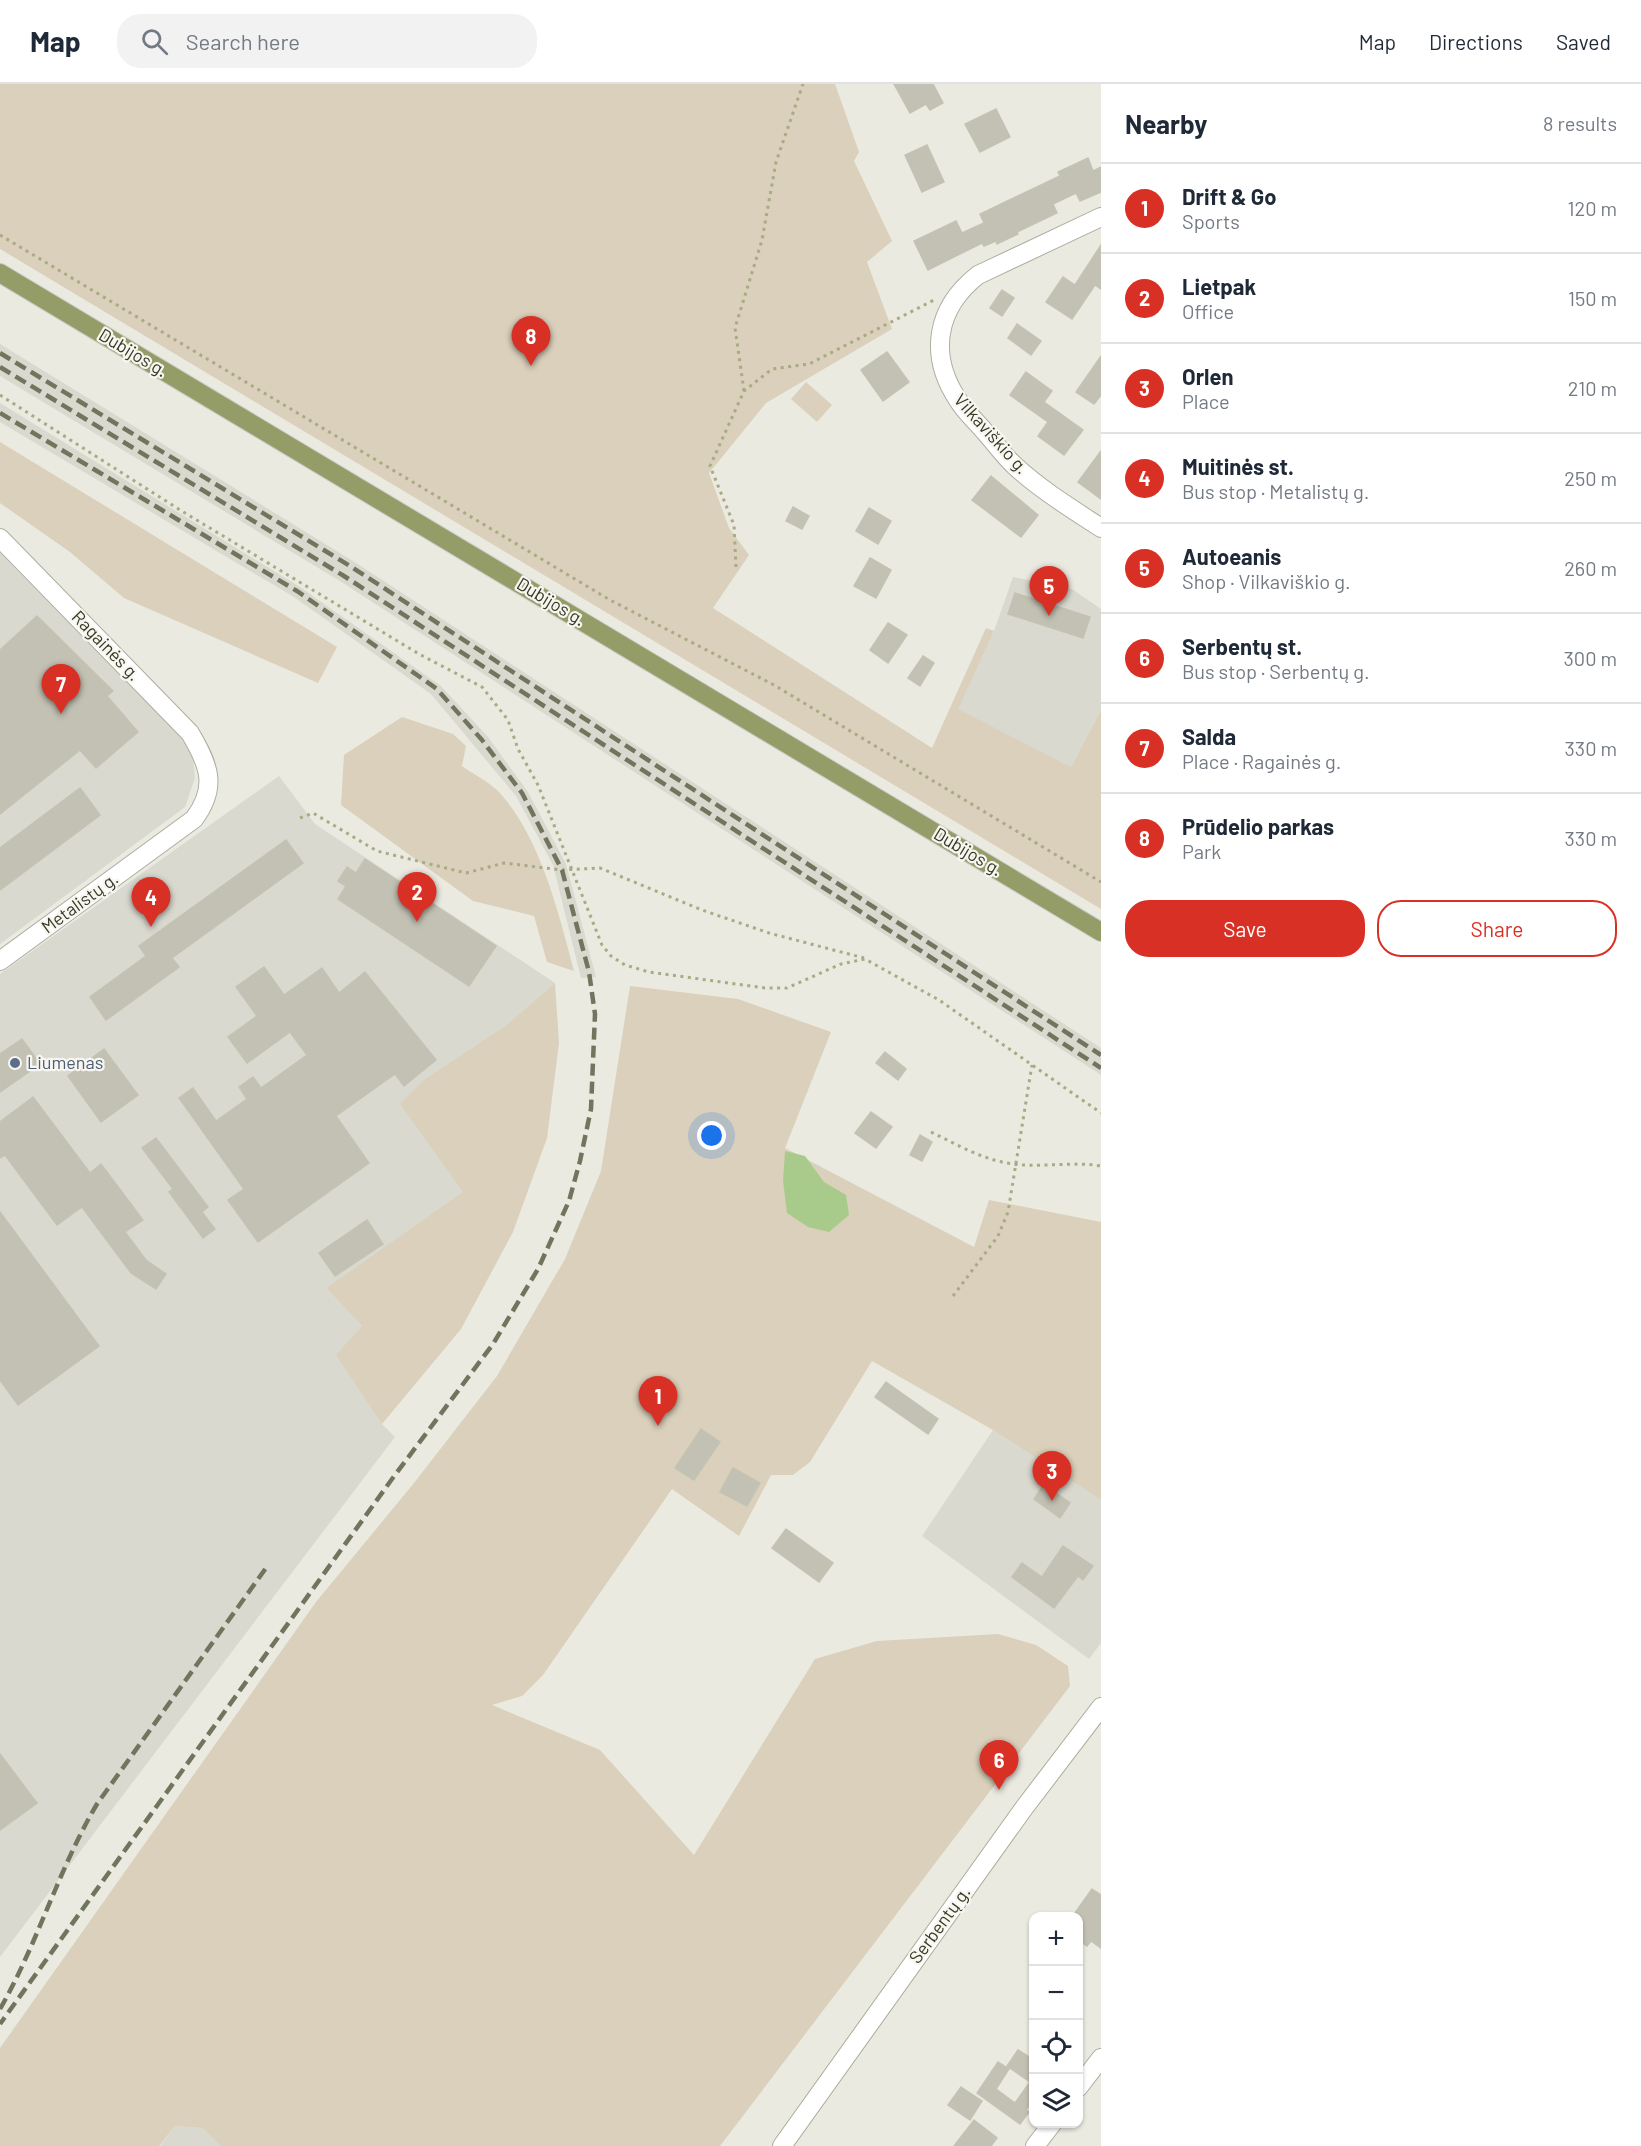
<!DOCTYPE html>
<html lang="en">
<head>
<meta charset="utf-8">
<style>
  :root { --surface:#fff; --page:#f2f2f3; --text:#1f2937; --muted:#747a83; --line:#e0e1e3; --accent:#d93025 }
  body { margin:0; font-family:Barlow,sans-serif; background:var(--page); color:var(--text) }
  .controls { position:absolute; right:18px; bottom:18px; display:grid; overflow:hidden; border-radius:12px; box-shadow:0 2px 4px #0004 }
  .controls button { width:54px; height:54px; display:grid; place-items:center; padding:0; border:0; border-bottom:2px solid var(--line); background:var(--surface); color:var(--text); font:30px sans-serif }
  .you { position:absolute; left:712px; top:1052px; width:21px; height:21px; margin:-15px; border:4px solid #fff; border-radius:50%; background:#1a73e8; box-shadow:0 0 0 9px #1a73e833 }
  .badge { display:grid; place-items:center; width:39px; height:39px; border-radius:50%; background:var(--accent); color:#fff; font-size:20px; font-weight:700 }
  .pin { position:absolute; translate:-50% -50px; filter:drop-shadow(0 2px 3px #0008) }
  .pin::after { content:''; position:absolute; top:32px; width:21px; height:18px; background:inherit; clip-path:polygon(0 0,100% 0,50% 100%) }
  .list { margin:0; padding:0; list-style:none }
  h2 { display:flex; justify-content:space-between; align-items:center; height:78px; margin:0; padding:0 24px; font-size:26px }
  h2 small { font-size:20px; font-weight:400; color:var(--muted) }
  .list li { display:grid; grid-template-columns:39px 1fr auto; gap:18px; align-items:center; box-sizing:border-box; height:90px; padding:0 24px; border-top:2px solid var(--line) }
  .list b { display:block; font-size:22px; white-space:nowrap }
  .list p { margin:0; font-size:20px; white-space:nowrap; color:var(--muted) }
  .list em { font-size:20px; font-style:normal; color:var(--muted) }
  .actions { display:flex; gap:12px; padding:18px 24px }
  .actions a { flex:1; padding:14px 0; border:2px solid var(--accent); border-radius:24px; text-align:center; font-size:21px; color:var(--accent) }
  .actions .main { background:var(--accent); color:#fff }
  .icon { flex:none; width:33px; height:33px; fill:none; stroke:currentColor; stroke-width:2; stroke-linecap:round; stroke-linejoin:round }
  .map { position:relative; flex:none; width:1101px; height:2062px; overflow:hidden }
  header { display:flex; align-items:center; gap:36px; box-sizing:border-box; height:84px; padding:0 30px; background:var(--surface); border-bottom:2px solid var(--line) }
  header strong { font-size:28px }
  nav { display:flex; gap:33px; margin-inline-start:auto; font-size:21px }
  .search { width:420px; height:54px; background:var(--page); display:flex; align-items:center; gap:15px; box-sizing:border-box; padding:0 21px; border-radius:24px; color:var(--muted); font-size:22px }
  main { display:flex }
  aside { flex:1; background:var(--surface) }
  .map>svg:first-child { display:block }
  .built { fill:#dad9cf }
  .green { fill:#dad0bb }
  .water { fill:#a8cb8c }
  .building { fill:#c2c1b3; stroke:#c3c3b4; stroke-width:1.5 }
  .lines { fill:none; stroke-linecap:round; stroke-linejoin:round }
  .street-casing { stroke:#adaea0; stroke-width:20 }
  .secondary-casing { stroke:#abac98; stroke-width:20 }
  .primary-casing { stroke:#c7c8c1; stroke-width:20 }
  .path { stroke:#a8ab83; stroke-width:3; stroke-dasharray:3 4.5; stroke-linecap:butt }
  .street { stroke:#fff; stroke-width:18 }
  .secondary { stroke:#fff; stroke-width:18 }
  .primary { stroke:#949c68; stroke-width:18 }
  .rail { stroke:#72755d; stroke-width:4.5; stroke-dasharray:12 6; stroke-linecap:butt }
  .service-dot { fill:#5c6f8a; stroke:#f7f6f1; stroke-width:2 }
  .labels { text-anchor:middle; stroke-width:4.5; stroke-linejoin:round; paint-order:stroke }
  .street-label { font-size:18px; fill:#363923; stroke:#f7f6f1 }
  .service-label { font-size:18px; fill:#4e5e75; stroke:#f7f6f1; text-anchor:start }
</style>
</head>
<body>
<header>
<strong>Map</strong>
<div class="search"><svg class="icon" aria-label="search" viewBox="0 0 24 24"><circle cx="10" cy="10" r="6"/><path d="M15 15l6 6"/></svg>Search here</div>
<nav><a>Map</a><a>Directions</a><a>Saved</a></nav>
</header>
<main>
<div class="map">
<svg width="1101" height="2062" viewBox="0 0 1101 2062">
  <rect width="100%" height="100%" fill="#eaeae1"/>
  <!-- built -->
  <g class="built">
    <polygon points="0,260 353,477 1101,964 1101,991 340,497 0,292"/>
    <polygon points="0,319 300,503 441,602 488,653 528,708 566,780 596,893 581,894 553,781 516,712 431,610 294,513 0,338"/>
    <polygon points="0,465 185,658 193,674 195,694 185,723 0,860"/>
    <polygon points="1013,493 1072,505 1101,525 1101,626 1071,683 957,625 994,547"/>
    <polygon points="279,692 315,740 555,899 504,943 464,1108 326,1204 362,1242 382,1340 395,1353 0,1873 0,890"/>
    <polygon points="993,1346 1101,1416 1101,1559 1089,1575 922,1452"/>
    <polygon points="175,2042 202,2044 221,2062 160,2062"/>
  </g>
  <!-- green -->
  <g class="green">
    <polygon points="0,0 835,0 859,68 854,77 892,157 867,178 892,245 766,319 709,389 729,444 749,471 713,524 932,664 986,544 994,547 958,625 1071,683 1101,626 1101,825 0,165"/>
    <polygon points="806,298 832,321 817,338 791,315"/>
    <polygon points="0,358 337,563 318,599 124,514 70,468 0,419"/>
    <path d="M402 633 453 650 466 662 462 682C474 691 490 698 500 709 541 756 558 827 574 887L547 878 534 832 473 817 341 721 344 671Z"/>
    <polygon points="555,899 559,959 547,1054 513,1148 461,1245 382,1340 336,1271 362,1242 326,1204 463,1108 400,1020 424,996 504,943"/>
    <polygon points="630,902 738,915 831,948 785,1064 974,1163 989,1116 1101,1138 1101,1416 993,1346 872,1277 810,1378 793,1391 771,1391 739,1452 672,1405 543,1591 522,1612 492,1621 600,1666 694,1771 815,1575 877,1557 998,1550 1036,1561 1068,1582 1070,1602 720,2062 221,2062 202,2044 175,2042 159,2062 0,2062 0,1964 316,1518 414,1399 497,1292 565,1175 601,1087"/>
  </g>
  <!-- water -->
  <polygon class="water" points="785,1067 805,1072 824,1098 846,1111 849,1131 829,1148 808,1143 787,1129 783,1097"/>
  <!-- building -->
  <g class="building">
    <polygon points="894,0 933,0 943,19 930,26 926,20 910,29"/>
    <polygon points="996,25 1010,53 980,68 965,40"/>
    <polygon points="927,61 944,98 922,108 905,71"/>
    <polygon points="1088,74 1093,87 1101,83 1101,108 1080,117 1076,109 1053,120 1057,129 1017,148 1018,150 997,160 996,157 984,162 982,159 928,186 914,157 956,137 962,149 984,139 980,130 1060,92 1058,88"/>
    <polygon points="1101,161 1101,205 1095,201 1072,235 1046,218 1063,193 1075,201"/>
    <polygon points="1002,206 1014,214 1002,232 990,224"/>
    <polygon points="1017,240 1041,257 1031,271 1008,254"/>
    <polygon points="887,268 909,298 883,317 861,286"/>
    <polygon points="1101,272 1101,311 1094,320 1076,308"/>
    <polygon points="1026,288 1052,307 1044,318 1083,346 1064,371 1038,352 1048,338 1010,311"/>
    <polygon points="1101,367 1101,415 1078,398"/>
    <polygon points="991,392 1038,431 1021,453 972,416"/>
    <polygon points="793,423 809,432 802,445 786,437"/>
    <polygon points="869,424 891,437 878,460 856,447"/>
    <polygon points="870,474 891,486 876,514 854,502"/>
    <polygon points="1015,509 1090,533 1083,554 1008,530"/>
    <polygon points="37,532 113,607 107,612 138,648 96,684 80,666 0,730 0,566"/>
    <polygon points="888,539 907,551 888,579 870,566"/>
    <polygon points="923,572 934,579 920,602 908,594"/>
    <polygon points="80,704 100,731 0,806 0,764"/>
    <polygon points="286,756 303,779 172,874 179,883 106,936 90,913 146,872 139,862"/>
    <polygon points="365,775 496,862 469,902 338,815 346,802 338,797 347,783 356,789"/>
    <polygon points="264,883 284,911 322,884 339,909 365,888 436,976 404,1002 395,990 336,1032 369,1079 258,1158 228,1116 244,1105 179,1014 193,1004 216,1037 247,1015 239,1003 253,993 261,1004 307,971 290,948 247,979 228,953 257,932 236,903"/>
    <polygon points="22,955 40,980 0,1008 0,970"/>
    <polygon points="104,965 138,1011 101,1038 68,992"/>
    <polygon points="885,968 906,985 898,996 876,979"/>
    <polygon points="33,1013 90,1089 101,1080 143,1136 125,1148 146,1176 166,1190 156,1205 131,1189 82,1123 57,1141 5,1071 0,1074 0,1038"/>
    <polygon points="871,1028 892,1043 876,1064 855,1049"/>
    <polygon points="920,1051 932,1058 922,1077 910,1071"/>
    <polygon points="156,1054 208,1123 202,1128 215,1145 203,1154 169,1108 173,1105 142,1064"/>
    <polygon points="0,1128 99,1262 18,1321 0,1296"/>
    <polygon points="367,1136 383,1160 335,1192 319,1169"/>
    <polygon points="886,1298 938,1335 928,1350 875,1313"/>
    <polygon points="701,1345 720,1358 694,1396 675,1384"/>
    <polygon points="733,1384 760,1399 747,1422 720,1408"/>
    <polygon points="1044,1400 1070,1419 1060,1434 1034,1415"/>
    <polygon points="786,1445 833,1479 819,1498 772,1464"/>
    <polygon points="1063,1462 1093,1482 1083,1496 1078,1492 1054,1524 1012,1493 1022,1479 1042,1493"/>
    <polygon points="0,1670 37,1719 0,1746"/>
    <polygon points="1092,1805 1101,1811 1101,1864 1091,1857 1087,1862 1078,1856 1078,1833 1072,1833"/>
    <polygon points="1018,1966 1034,1976 1034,2015 1026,2026 1029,2028 1020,2040 977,2009 998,1978 1009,1985 996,2005 1015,2019 1030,1998 1007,1982"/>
    <polygon points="961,2003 982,2017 970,2036 948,2021"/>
    <polygon points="974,2036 997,2054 991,2062 954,2062"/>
  </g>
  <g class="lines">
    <defs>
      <g id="street">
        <path d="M1101 133 978 191C936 224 928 271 958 316 965 328 976 337 985 348 995 359 1004 372 1015 382 1041 406 1072 425 1101 444"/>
        <path d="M0 454 190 649C209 681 218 703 194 735L0 877"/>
        <polyline points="1078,2004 1101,1974"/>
        <polyline points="1035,2062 1052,2040"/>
      </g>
      <polyline id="secondary" points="782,2062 1024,1724 1101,1623"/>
      <polyline id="primary" points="0,189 1101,848"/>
    </defs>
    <!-- street casing -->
    <use href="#street" class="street-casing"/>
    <!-- secondary casing -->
    <use href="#secondary" class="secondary-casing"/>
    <!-- primary casing -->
    <use href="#primary" class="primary-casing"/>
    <!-- path -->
    <g class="path">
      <polyline points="0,151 610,516 774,601 1101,798"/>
      <polyline points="744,307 735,244 762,156 776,78 803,0"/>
      <polyline points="0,311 180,426 419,570 482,603 508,636 518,665 538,701 602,861 611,872 625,881 649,888 765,904 787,904 841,880 865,875 939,916 1101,1029"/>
      <polyline points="736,483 734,441 710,382 744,307 772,285 809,280 936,215"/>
      <polyline points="300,734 313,729 377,767 466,789 504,779 562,786 600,784 702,826 769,849 864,874"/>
      <path d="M931 1048C958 1061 983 1076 1013 1080 1042 1084 1071 1077 1101 1082"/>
      <polyline points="953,1212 998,1152 1008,1128 1032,981"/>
    </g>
    <!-- street -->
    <use href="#street" class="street"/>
    <!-- secondary -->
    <use href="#secondary" class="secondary"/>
    <!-- primary -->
    <use href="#primary" class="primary"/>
    <!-- rail -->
    <g class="rail">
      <polyline points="0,269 350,482 1101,971"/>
      <polyline points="0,283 344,492 1101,984"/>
      <polyline points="0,329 297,507 437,605 482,656 522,709 562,786 589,888 595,930 591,1025 580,1077 569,1117 538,1185 493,1260 392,1395 0,1940"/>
      <path d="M0 1925C38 1859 58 1786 97 1720L266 1484"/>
    </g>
  </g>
  <!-- markers -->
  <circle class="service-dot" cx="15" cy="979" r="6"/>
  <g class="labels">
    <!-- street labels -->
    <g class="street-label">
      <text transform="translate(133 269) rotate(31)" y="6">Dubijos g.</text>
      <text transform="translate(991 350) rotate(48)" y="6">Vilkaviškio g.</text>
      <text transform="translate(551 518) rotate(31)" y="6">Dubijos g.</text>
      <text transform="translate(106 562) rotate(46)" y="6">Ragainės g.</text>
      <text transform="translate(968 768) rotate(31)" y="6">Dubijos g.</text>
      <text transform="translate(80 819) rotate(-36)" y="6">Metalistų g.</text>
      <text transform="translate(940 1841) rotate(-54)" y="6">Serbentų g.</text>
    </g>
    <!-- service labels -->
    <g class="service-label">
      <text x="27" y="985">Liumenas</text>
    </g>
  </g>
</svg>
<div class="controls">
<button>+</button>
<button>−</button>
<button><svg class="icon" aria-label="locate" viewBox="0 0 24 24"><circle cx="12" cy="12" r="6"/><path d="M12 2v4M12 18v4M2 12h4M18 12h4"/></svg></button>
<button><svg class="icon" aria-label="layers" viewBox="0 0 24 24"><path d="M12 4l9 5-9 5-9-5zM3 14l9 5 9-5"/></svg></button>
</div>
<div class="you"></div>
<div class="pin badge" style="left:658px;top:1342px">1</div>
<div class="pin badge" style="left:417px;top:838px">2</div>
<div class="pin badge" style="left:1052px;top:1417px">3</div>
<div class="pin badge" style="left:151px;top:843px">4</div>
<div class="pin badge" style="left:1049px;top:532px">5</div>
<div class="pin badge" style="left:999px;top:1706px">6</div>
<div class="pin badge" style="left:61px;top:630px">7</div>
<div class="pin badge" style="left:531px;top:282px">8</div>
</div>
<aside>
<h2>Nearby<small>8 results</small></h2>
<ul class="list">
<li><span class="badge">1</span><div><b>Drift &amp; Go</b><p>Sports</p></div><em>120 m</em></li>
<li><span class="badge">2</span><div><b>Lietpak</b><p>Office</p></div><em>150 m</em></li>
<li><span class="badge">3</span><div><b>Orlen</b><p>Place</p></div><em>210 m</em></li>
<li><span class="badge">4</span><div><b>Muitinės st.</b><p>Bus stop · Metalistų g.</p></div><em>250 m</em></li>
<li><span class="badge">5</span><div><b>Autoeanis</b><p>Shop · Vilkaviškio g.</p></div><em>260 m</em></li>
<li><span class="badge">6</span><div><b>Serbentų st.</b><p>Bus stop · Serbentų g.</p></div><em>300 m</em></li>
<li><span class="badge">7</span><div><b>Salda</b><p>Place · Ragainės g.</p></div><em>330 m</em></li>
<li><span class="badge">8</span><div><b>Prūdelio parkas</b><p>Park</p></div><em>330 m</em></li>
</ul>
<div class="actions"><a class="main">Save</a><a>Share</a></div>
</aside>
</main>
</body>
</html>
